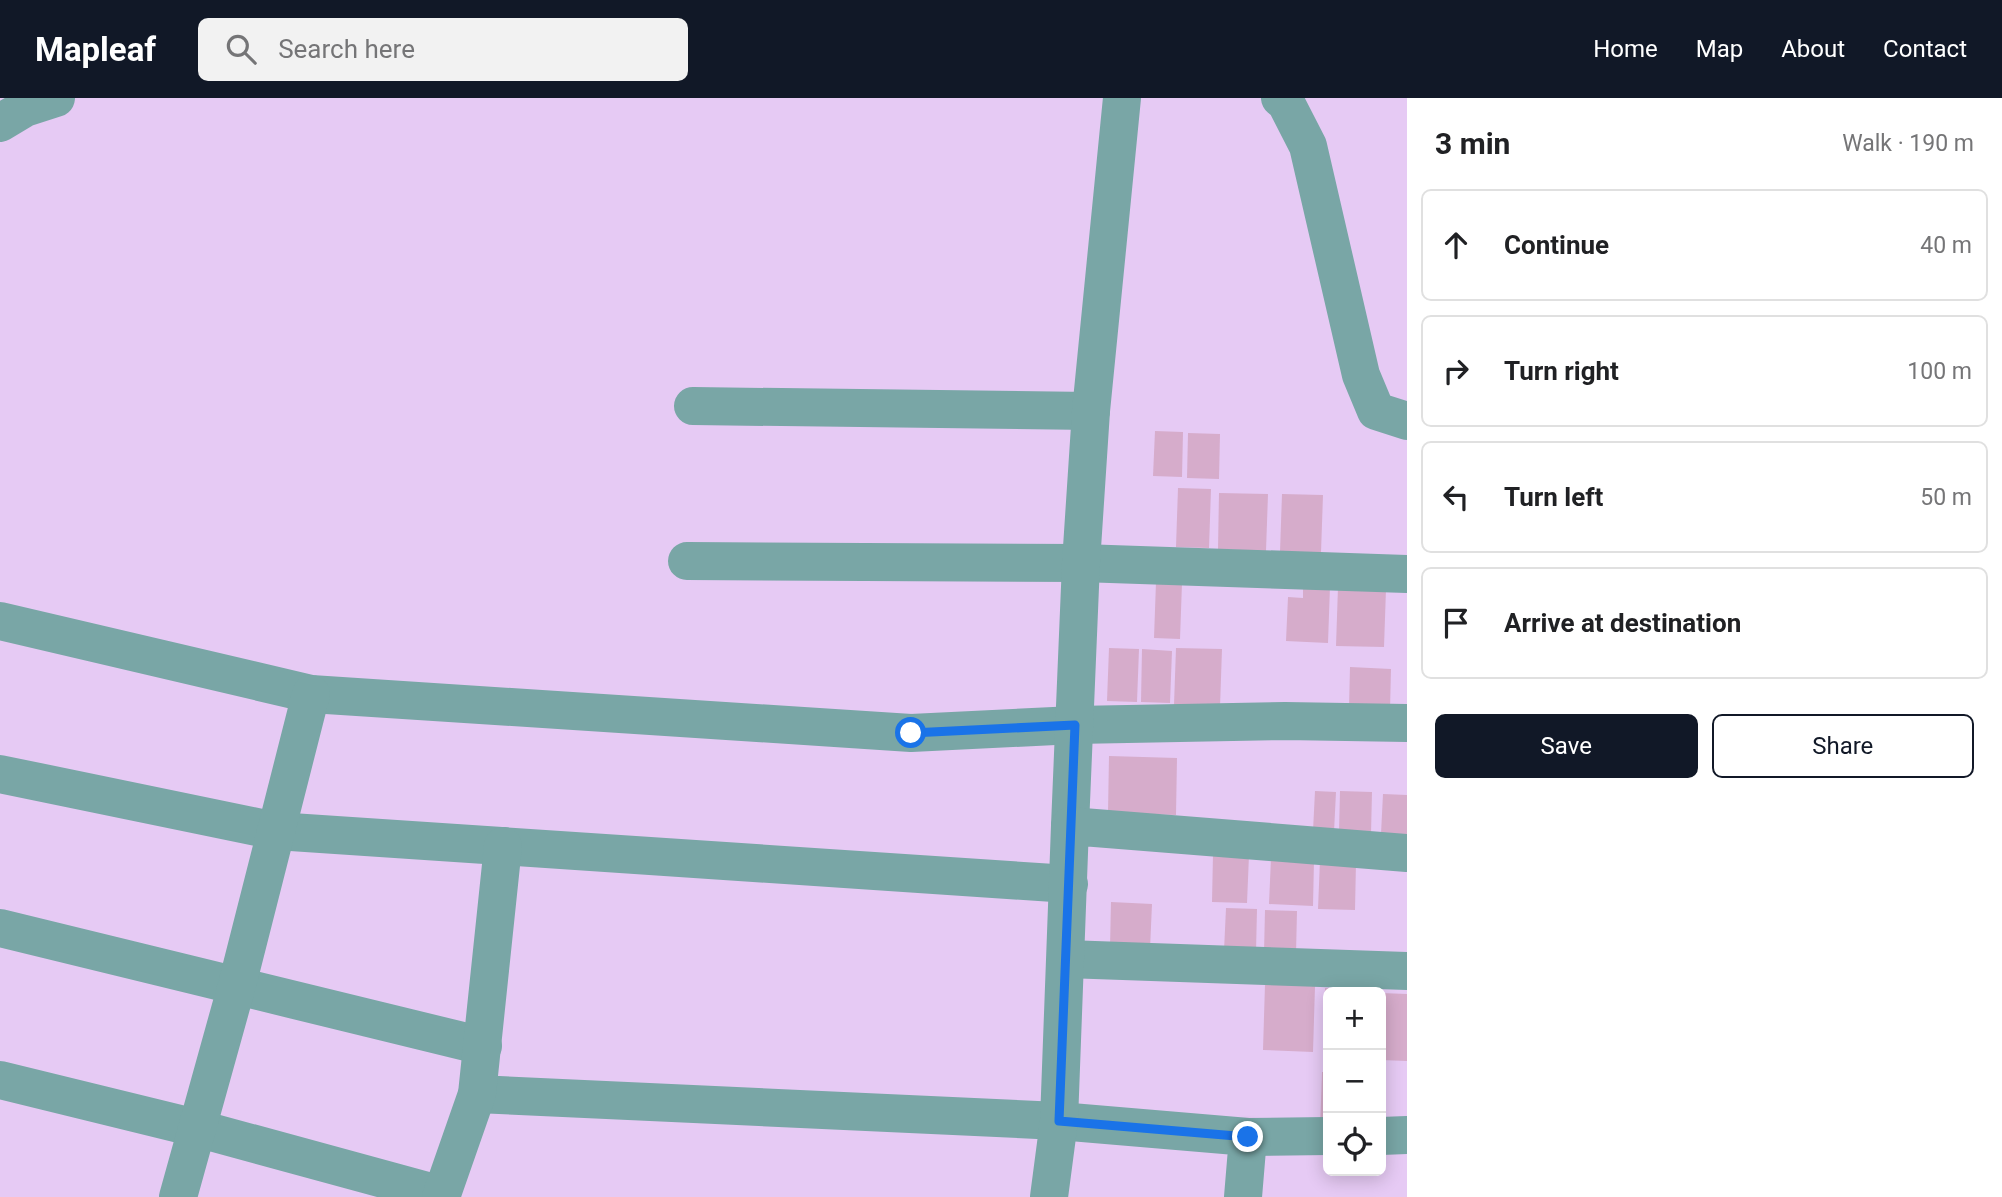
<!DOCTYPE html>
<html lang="en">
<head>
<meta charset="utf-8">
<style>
  :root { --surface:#fff; --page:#f2f2f2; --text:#202124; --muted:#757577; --line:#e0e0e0; --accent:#111827 }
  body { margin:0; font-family:Roboto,sans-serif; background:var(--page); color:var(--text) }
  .controls { position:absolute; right:21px; bottom:21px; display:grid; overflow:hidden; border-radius:10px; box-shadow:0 4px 18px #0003 }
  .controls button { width:63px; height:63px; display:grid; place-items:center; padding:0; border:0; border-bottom:2px solid var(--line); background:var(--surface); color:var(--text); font:35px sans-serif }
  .stop { position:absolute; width:21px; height:21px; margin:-16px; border:5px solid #1a73e8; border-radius:50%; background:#fff }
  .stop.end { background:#1a73e8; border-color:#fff; box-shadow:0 2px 7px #0008 }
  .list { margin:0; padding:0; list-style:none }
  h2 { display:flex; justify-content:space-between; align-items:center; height:91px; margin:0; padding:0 28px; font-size:30px }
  h2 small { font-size:23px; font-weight:400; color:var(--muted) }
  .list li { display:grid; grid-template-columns:46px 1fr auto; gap:21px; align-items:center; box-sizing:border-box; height:112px; margin:0 14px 14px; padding:0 14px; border:2px solid var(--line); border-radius:10px }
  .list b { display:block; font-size:26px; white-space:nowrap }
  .list em { font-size:23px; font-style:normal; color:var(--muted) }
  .actions { display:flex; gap:14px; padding:21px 28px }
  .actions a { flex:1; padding:16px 0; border:2px solid var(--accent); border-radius:10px; text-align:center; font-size:24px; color:var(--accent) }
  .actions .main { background:var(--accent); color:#fff }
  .icon { flex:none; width:38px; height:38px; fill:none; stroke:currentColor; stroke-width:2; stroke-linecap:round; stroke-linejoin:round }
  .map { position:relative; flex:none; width:1407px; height:1099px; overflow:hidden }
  header { display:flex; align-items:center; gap:42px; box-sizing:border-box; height:98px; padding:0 35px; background:var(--accent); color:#fff }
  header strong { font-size:33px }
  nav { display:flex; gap:38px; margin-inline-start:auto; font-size:24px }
  .search { width:490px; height:63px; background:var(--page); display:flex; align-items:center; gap:18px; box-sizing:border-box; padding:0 24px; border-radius:10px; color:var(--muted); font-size:26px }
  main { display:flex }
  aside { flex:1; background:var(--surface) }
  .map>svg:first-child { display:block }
  .building { fill:#d6accb }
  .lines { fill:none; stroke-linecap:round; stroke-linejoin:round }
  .minor { stroke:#79a6a6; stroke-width:38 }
  .route { stroke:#1a73e8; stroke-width:9 }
</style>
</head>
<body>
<header>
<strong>Mapleaf</strong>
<div class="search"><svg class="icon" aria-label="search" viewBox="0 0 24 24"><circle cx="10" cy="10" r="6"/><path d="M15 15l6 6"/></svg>Search here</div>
<nav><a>Home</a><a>Map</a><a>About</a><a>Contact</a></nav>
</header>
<main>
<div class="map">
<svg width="1407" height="1099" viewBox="0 0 1407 1099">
  <rect width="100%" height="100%" fill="#e6caf4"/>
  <!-- building -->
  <g class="building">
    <polygon points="1155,333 1183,334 1182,379 1153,378"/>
    <polygon points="1188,335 1220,336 1219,381 1187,380"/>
    <polygon points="1178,390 1211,391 1209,450 1176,449"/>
    <polygon points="1219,395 1268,396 1266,453 1218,451"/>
    <polygon points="1282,396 1323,397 1321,455 1280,454"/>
    <polygon points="1156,484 1182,485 1180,541 1154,540"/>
    <polygon points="1303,487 1330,488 1328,545 1286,543 1288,499 1303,500"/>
    <polygon points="1338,489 1386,491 1384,549 1336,548"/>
    <polygon points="1109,550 1139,551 1137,604 1107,603"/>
    <polygon points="1176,550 1222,551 1220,609 1174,607"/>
    <polygon points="1142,551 1172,553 1170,605 1141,604"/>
    <polygon points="1350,569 1391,571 1390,612 1349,611"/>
    <polygon points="1109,658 1177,660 1176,717 1108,715"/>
    <polygon points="1315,693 1336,694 1334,734 1313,733"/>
    <polygon points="1340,693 1372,694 1371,736 1339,735"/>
    <polygon points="1383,696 1407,697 1407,737 1381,736"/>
    <polygon points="1213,756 1249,757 1247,805 1212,804"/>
    <polygon points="1271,760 1314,762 1313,808 1269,806"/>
    <polygon points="1320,762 1356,764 1355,812 1318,811"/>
    <polygon points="1111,804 1152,806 1150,851 1110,850"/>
    <polygon points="1226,810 1257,811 1256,854 1224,853"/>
    <polygon points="1265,812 1297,813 1296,856 1264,855"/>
    <polygon points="1265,886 1315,888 1313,954 1263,952"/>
    <polygon points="1325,890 1368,892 1368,894 1328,894 1328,957 1323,957"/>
    <polygon points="1381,895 1407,896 1407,963 1381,962"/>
    <polygon points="1322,974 1328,974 1328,1033 1320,1032"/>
  </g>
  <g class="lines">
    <!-- minor -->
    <g class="minor">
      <polyline points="1280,0 1286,5 1308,48 1361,277 1376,313 1407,323"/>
      <polyline points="0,25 25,10 56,0"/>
      <polyline points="693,308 1091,313"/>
      <polyline points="687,463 1081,465 1407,476"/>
      <polyline points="0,523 311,596 911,635 1075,627 1285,623 1407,625"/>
      <polyline points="0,676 276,733 1069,786"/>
      <polyline points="1070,728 1081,465 1091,313 1122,0"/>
      <polyline points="0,830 483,948"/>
      <polyline points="1066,861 1407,873"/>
      <polyline points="0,982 196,1030 442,1097"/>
      <polyline points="477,996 1059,1023 1248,1039 1243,1099"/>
      <polyline points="1381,1038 1407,1037"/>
      <polyline points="1248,1039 1328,1038"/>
      <polyline points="178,1099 237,887 311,596"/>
      <polyline points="441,1099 477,996 503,748"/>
      <polyline points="1049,1099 1059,1023 1070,728 1407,755"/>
    </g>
  </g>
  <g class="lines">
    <!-- route -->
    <polyline class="route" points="911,635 1075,627 1059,1023 1248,1039"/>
  </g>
</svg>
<div class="controls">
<button>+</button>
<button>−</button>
<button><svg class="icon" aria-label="locate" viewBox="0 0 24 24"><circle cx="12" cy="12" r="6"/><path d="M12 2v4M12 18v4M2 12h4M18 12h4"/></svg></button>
</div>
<div class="stop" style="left:911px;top:635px"></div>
<div class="stop end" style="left:1248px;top:1039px"></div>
</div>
<aside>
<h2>3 min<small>Walk · 190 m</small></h2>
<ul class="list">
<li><svg class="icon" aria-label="ahead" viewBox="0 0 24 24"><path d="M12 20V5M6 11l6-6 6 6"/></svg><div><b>Continue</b></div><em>40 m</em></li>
<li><svg class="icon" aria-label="right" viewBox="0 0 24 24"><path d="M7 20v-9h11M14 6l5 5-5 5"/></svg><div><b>Turn right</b></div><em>100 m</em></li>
<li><svg class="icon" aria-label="left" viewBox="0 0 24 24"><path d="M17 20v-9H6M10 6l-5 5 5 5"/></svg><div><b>Turn left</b></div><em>50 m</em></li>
<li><svg class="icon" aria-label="arrive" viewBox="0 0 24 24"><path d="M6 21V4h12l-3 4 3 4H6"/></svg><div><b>Arrive at destination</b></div></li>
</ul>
<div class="actions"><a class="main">Save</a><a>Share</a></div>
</aside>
</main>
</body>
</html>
